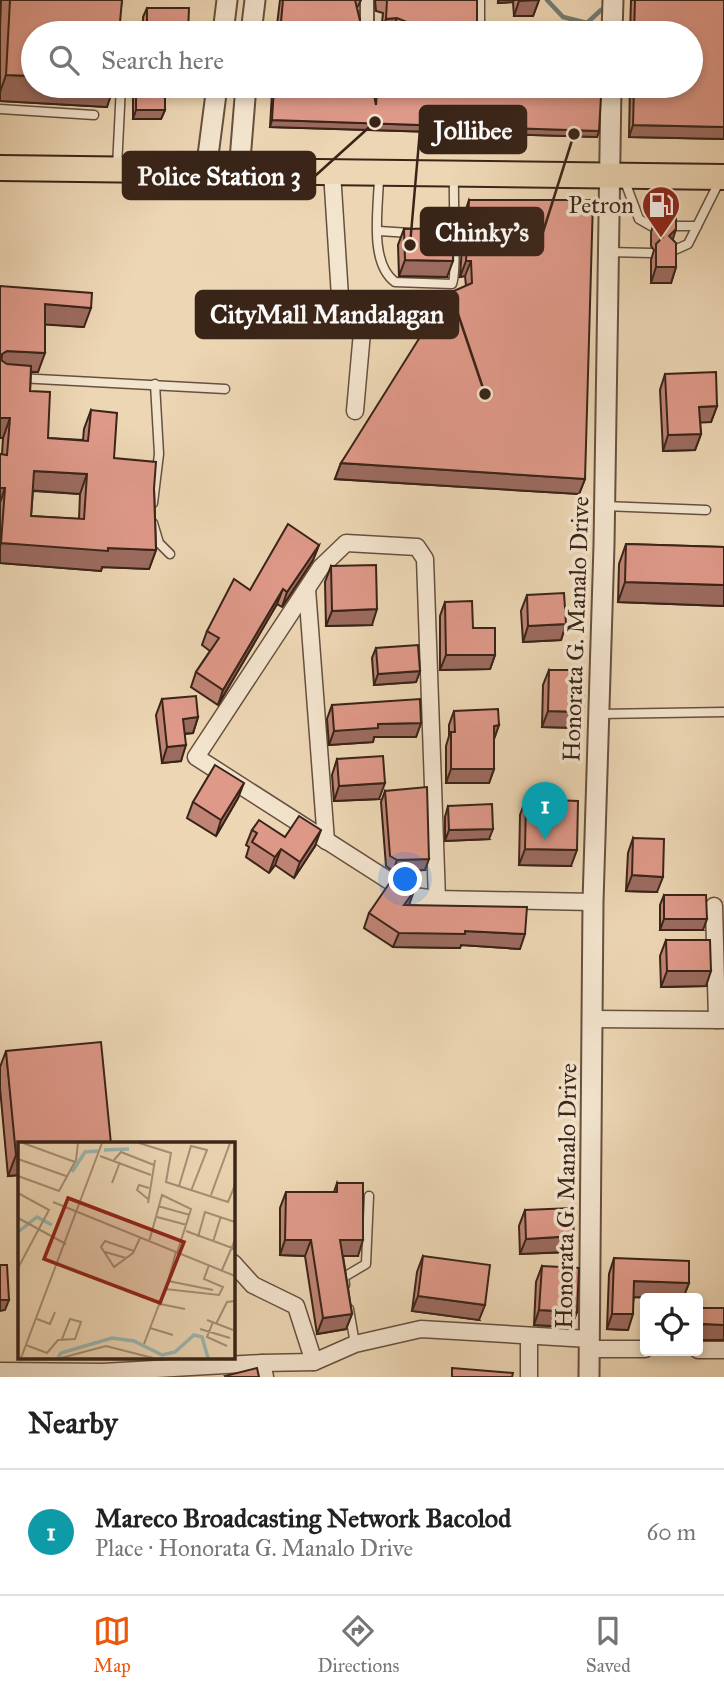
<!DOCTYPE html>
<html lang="en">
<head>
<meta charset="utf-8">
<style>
  :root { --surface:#fff; --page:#f2f2f2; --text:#222; --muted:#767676; --line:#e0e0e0; --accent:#ea580c }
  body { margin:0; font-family:"IM FELL Great Primer",serif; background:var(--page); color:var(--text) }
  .controls { position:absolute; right:21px; bottom:21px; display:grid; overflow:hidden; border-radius:7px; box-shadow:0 4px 10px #0003 }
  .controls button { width:63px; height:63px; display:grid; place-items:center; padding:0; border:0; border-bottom:2px solid var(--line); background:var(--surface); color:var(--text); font:35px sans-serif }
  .you { position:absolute; left:406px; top:880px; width:24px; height:24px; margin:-18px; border:5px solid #fff; border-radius:50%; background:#1a73e8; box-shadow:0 0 0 10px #1a73e833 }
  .badge { display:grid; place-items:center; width:46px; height:46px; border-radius:50%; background:var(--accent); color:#fff; font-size:23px; font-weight:700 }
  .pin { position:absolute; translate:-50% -58px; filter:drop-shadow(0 2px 4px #0008) }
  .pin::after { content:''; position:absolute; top:37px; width:24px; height:21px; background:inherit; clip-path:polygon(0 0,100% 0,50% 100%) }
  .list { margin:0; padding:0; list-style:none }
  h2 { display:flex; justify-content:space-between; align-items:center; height:91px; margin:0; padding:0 28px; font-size:30px }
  h2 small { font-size:23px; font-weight:400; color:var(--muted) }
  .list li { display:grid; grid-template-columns:46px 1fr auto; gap:21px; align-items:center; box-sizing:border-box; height:126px; padding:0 28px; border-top:2px solid var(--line) }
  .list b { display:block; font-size:26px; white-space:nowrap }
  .list p { margin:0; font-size:23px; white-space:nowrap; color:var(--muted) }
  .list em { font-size:23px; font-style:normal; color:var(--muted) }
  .icon { flex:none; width:38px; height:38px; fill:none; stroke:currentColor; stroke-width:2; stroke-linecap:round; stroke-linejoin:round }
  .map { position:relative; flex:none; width:724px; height:1377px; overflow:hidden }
  .search { position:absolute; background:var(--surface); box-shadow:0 4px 10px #0003; left:21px; right:21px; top:21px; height:77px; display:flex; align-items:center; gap:18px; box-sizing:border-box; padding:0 24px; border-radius:38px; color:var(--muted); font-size:26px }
  .sheet { height:217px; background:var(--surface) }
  nav { display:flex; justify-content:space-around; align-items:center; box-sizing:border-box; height:98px; border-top:2px solid var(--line); background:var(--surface); font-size:19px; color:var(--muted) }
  nav a { display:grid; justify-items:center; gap:4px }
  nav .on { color:var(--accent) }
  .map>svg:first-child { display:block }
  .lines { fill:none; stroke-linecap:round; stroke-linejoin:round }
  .stream { stroke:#737d75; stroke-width:4.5 }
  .service-casing { stroke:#66503f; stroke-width:11 }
  .pedestrian-casing { stroke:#66503f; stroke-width:16 }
  .minor-casing { stroke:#66503f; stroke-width:19 }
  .tertiary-casing { stroke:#66503f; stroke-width:23 }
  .primary-casing { stroke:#392418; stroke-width:28 }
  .service { stroke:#f3e4ce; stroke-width:8 }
  .pedestrian { stroke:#f3e4ce; stroke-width:12 }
  .minor { stroke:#f3e4ce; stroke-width:16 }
  .tertiary { stroke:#f3e4ce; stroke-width:19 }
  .primary { stroke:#edd6b4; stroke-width:24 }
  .wall { fill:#c08476; stroke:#392418; stroke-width:2; fill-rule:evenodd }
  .shaded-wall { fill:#9c6b60; stroke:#392418; stroke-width:2 }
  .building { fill:#df9989; stroke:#392418; stroke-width:2; fill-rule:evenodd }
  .labels { text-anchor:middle; stroke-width:7; stroke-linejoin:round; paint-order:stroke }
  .poi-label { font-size:24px; fill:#392418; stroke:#f3e4ce; text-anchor:end }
  .street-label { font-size:24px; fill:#392418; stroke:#f3e4ce }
  .inset-river { fill:none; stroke:#9ab8b3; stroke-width:3.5 }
  .inset-road { fill:none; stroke:#a58f76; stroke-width:2 }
  .view { fill:#8f2418; fill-opacity:0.15; stroke:#8f2418; stroke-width:3.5 }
  .inset-edge { fill:none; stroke:#392418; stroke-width:3.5 }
  .leader { fill:none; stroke:#392418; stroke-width:2.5 }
  .callout-dot { fill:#392418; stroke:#f3e4ce; stroke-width:2.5 }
  .callout { fill:#392418; stroke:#392418; stroke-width:2.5 }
  .callout-label { font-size:26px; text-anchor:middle; font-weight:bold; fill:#fff }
</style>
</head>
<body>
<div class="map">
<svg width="724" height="1377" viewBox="0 0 724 1377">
  <rect width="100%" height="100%" fill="#edd6b4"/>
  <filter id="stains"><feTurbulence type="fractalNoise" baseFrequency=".00286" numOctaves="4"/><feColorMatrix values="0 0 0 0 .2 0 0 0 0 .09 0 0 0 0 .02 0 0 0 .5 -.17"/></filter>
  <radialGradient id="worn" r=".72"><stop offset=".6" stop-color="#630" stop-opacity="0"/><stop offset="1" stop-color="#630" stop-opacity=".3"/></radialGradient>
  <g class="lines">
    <!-- stream -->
    <polyline class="stream" points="547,0 563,17 587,23 601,10"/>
    <defs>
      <g id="service">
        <polyline points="480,0 480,33"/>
        <polyline points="0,109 94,115"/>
        <polyline points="117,167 121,86"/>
        <path d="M379 175C379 206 368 262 395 282L452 284C457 279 453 192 454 176"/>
        <polyline points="624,179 639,219 651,226"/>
        <polyline points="671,226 697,226"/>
        <polyline points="379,231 410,233"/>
        <polyline points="608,252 651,253"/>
        <polyline points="670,252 688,244 720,180"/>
        <polyline points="0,377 225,389"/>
        <polyline points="153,503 159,454 155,384"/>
        <polyline points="604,506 706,510"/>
        <polyline points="153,523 159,543 170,554"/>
        <polyline points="599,714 724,712"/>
        <polyline points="345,1285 344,1277 366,1264 369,1196"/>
        <polyline points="349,1309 355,1344"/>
      </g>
      <polyline id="pedestrian" points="367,33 367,0"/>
      <g id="minor">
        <polyline points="332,172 340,297 344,305 363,321 355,411"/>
        <polyline points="307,589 326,841"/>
        <polyline points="437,899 425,559 417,547 346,543 321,567 196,757 413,896 437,899 593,902"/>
        <polyline points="714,906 717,1020"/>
        <polyline points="592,1019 724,1020"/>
        <polyline points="233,1263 253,1285 296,1306 314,1362"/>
        <polyline points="529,1336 529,1377"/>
        <polyline points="589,1349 645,1349"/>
        <polyline points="698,1350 724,1350"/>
        <polyline points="262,1363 314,1362 355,1344 421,1329 589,1339"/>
        <polyline points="0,1371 103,1372 262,1363 265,1377"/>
      </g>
      <g id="tertiary">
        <polyline points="223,33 227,0"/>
        <polyline points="251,33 255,0"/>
        <polyline points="612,33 613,0"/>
        <polyline points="206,171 217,86"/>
        <polyline points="239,172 246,86"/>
        <polyline points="589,1377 593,902 604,545 611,86"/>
      </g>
      <polyline id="primary" points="0,168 724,177"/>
    </defs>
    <!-- service casing -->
    <use href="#service" class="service-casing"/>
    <!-- pedestrian casing -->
    <use href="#pedestrian" class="pedestrian-casing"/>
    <!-- minor casing -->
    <use href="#minor" class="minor-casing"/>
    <!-- tertiary casing -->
    <use href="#tertiary" class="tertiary-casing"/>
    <!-- primary casing -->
    <use href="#primary" class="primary-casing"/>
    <!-- service -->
    <use href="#service" class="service"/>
    <!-- pedestrian -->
    <use href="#pedestrian" class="pedestrian"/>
    <!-- minor -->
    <use href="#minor" class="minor"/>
    <!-- tertiary -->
    <use href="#tertiary" class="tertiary"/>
    <!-- primary -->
    <use href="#primary" class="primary"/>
  </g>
  <!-- wall -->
  <g class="wall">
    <polygon points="1,0 122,0 107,107 0,101 0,29"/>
    <polygon points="280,0 361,0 357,8 363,33 276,33"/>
    <polygon points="375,0 477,0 477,33 397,33 392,31 381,32 383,13 376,11"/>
    <polygon points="498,0 539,0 533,16 514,16 513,2 498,3"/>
    <polygon points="631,0 724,0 724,139 629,137 630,86 691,86 691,33 630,33"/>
    <polygon points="147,8 188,33 143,33 143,17"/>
    <polygon points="133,86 165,86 165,110 161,119 133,119"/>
    <polygon points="406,86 468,86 468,93 599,131 597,137 270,127 272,93 274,87 375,100 377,90 406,91"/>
    <polygon points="469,200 585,479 579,494 335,479 341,463 466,286 465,276 460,277 464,215"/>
    <polygon points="657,202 673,212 676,229 672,239 676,267 671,283 651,283 651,260 654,250 651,246 651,232 654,223 651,218"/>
    <polygon points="404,229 447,277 399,276 398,245"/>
    <path d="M0 286 84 327 45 324 38 372H31L30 391 48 438 83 440 84 429 91 410 114 458 154 489 156 550 149 569 102 567 101 571 0 563V454H2L3 438H0ZM33 491 80 494 79 519 31 516Z"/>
    <polygon points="665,374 717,406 711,422 700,422 701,434 695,450 663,451 660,390"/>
    <polygon points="626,544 724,547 724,606 618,602 619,564"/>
    <polygon points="319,545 313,560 282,607 277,604 218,705 191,687 196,672 210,651 202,645 207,631 250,590"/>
    <polygon points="331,566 372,625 326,626 325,582"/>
    <polygon points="527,595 566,624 561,640 523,642 521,611"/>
    <polygon points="445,602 473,628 495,655 490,669 440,670 440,616"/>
    <polygon points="376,648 420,671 416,682 374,685 372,658"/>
    <polygon points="549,670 577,728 542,727 543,685"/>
    <polygon points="162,699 198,717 193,733 185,734 181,761 162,763 156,715"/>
    <polygon points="332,705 421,723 416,737 374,737 373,742 329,745 327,719"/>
    <polygon points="454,711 499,725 494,739 494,769 489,783 446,783 446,746 449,736 449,725"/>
    <polygon points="337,759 379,799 334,801 332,775"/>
    <polygon points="385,791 425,870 393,871 386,866 381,802"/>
    <polygon points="238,798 216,836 187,818 193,802"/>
    <polygon points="526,799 571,866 519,865 520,815"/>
    <polygon points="448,806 489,839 445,841 445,817"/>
    <polygon points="252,830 285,837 315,846 294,878 275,865 269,873 246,857 249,847 246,845"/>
    <polygon points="633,838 657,892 626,891 628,853"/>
    <polygon points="664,895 703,930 660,930 660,905"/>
    <polygon points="369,913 520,949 461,945 460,948 393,947 364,928"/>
    <polygon points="666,940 706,986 661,987 660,956"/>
    <polygon points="6,1051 19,1175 8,1176 0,1088 0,1067"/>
    <polygon points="337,1183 358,1256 343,1256 352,1314 346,1329 317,1334 305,1256 280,1255 280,1208 286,1192 334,1192"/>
    <polygon points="525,1210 568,1252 520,1254 519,1226"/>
    <polygon points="423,1256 479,1320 412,1311 417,1272"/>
    <polygon points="614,1258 689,1283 683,1298 634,1297 628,1330 607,1329 609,1274"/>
    <polygon points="542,1266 577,1312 571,1327 534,1325 536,1282"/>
    <polygon points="645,1321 645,1339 644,1339 644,1325"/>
  </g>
  <!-- shaded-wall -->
  <g class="shaded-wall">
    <polygon points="499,0 514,0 513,2 498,3"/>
    <polygon points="539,0 533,16 514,16 519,1"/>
    <polygon points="397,18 392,31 381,32 386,19"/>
    <polygon points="6,75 33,76 33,86 114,86 107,107 0,101 0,92"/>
    <polygon points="136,110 165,110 161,119 133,119"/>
    <polygon points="272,120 599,131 597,137 270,127"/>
    <polygon points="633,125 724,127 724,139 629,137"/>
    <polygon points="676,229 671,245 669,236"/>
    <polygon points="405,260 453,261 447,277 399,276"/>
    <polygon points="466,261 471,261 465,276 460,277"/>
    <polygon points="656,267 676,267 671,283 651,283"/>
    <polygon points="45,304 91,308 84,327 38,324"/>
    <polygon points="7,351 45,353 38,372 0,371 2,354"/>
    <polygon points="717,406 711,422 694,423 699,407"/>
    <polygon points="0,418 10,418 3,438 0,438"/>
    <polygon points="701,434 695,450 663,451 668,435"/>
    <polygon points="341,463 585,479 579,494 335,479"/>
    <polygon points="34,471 87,474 80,494 27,490"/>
    <polygon points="0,488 5,488 0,503"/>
    <polygon points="1,543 108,548 156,550 149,569 102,567 101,571 0,563 0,547"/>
    <polygon points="319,545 313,560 282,607 287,592"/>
    <polygon points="625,582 724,585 724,606 618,602"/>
    <polygon points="283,589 277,604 218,705 223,690"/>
    <polygon points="377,609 372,625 326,626 332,611"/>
    <polygon points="566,624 561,640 523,642 528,626"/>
    <polygon points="446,655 495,655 490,669 440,670"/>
    <polygon points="420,671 416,682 374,685 378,674"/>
    <polygon points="548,711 583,712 577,728 542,727"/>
    <polygon points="198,717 193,733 177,734 183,719"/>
    <polygon points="421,723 416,737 374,737 373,742 329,745 334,731 378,724"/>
    <polygon points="499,725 494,739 494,726"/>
    <polygon points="186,745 181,761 162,763 167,747"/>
    <polygon points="451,769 494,769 489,783 446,783"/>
    <polygon points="244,783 238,798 216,836 221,820"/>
    <polygon points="385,783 379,799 334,801 339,786"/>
    <polygon points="493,829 489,839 445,841 449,830"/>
    <polygon points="321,830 315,846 294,878 300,862"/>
    <polygon points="281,849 275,865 269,873 275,857"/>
    <polygon points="525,849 577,850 571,866 519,865"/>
    <polygon points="429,859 425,870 393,871 397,860"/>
    <polygon points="632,875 663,877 657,892 626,891"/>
    <polygon points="414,891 409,905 404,905"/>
    <polygon points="664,919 707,919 703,930 660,930"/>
    <polygon points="465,931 525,934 520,949 461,945 460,948 393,947 399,933"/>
    <polygon points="667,971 711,971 706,986 661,987"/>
    <polygon points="16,1155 19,1155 19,1175 8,1176"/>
    <polygon points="574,1236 568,1252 520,1254 526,1239"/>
    <polygon points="285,1240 311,1240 305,1256 280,1255"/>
    <polygon points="340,1240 363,1240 358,1256 335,1256"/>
    <polygon points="634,1281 689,1283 683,1298 629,1297"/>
    <polygon points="418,1296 485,1305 479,1320 412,1311"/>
    <polygon points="0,1300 9,1300 5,1310 0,1311"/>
    <polygon points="539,1310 577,1312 571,1327 534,1325"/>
    <polygon points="352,1314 346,1329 317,1334 323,1318"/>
    <polygon points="612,1314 633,1314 628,1330 607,1329"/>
    <polygon points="704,1324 724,1325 724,1340 698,1340 698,1328"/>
  </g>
  <!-- building -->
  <g class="building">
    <polygon points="10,0 122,0 119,33 33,33 33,76 6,75"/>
    <polygon points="283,0 355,0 363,33 280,33"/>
    <polygon points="387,0 477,0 477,33 417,33 412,24 397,18 386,19"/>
    <polygon points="635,0 724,0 724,127 633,125 634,86 691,86 691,33 634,33"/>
    <polygon points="147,8 189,8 188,33 147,33"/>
    <rect x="136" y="86" width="29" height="24"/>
    <polygon points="408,86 468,86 468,93 601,96 599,131 272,120 274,87 373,90 376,105 377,90 408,91"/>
    <polygon points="469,200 593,200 585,479 341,463 447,294 472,283 471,261 466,261"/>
    <polygon points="657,202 676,202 670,210 676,217 676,229 669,236 676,243 676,267 656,267 656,244 663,237 656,231 657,217 663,211"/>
    <polygon points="454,228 453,261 405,260 404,229"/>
    <path d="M0 286 92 293 91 308 45 304V353L7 351 2 354 1 360 7 364 31 366 30 391 50 392 48 438 88 441 91 410 117 413 114 458 156 462 154 489 156 550 108 548V551L1 543 5 488H0V454L7 455 10 418H0ZM34 471 87 474 84 519 31 516Z"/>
    <polygon points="716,372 717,406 699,407 701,434 668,435 665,374"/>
    <polygon points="288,524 319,545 287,592 283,589 223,690 196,672 219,638 207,631 234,579 250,590"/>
    <polygon points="626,544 724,547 724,585 625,582"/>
    <polygon points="376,565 377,609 332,611 331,566"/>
    <polygon points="564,593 566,624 528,626 527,595"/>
    <polygon points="472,601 473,628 495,628 495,655 446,655 445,602"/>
    <polygon points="418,645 420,671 378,674 376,648"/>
    <polygon points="549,670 584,670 583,712 548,711"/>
    <polygon points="196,696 198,717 183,719 186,745 167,747 162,699"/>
    <polygon points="420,699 421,723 378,724 378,728 334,731 332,705"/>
    <polygon points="498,709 499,725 494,726 494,769 451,769 451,732 455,732 454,711"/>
    <polygon points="383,756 385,783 339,786 337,759"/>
    <polygon points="215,765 244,783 221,820 193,802"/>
    <polygon points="427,787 429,859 397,860 390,856 385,791"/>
    <polygon points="526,799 578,801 577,850 525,849"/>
    <polygon points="492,804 493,829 449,830 448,806"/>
    <polygon points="299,816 321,830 300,862 281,849 275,857 252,842 257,833 252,830 259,820 285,837"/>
    <polygon points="633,838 664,839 663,877 632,875"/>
    <polygon points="393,878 414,891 404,905 527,907 525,934 465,931 465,934 399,933 369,913"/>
    <polygon points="664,895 706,895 707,919 664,919"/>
    <polygon points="666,940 710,940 711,971 667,971"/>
    <polygon points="101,1042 111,1144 19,1144 19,1155 16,1155 6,1051"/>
    <polygon points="337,1183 363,1183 363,1240 340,1240 352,1314 323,1318 311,1240 285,1240 286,1192 337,1192"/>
    <polygon points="572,1208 574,1236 526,1239 525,1210"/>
    <polygon points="423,1256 490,1265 485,1305 418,1296"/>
    <polygon points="614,1258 689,1261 689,1283 634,1281 633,1314 612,1314"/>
    <polygon points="0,1265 7,1265 9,1300 0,1300"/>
    <polygon points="542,1266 579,1268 577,1312 539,1310"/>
    <polygon points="698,1308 724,1308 724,1325 704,1324 698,1328"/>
    <polygon points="257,1368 259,1377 226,1377 225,1376"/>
    <polygon points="452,1368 513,1373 512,1377 452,1377"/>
  </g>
  <!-- icons -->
  <defs>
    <symbol id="fuel-pin" viewBox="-11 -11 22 30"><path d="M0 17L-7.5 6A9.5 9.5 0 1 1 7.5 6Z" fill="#8f2418" stroke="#f3e4ce"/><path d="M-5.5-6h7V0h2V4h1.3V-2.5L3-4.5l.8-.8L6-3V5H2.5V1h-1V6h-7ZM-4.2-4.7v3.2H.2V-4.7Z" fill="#fff"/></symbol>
  </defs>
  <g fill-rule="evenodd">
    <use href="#fuel-pin" x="639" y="183" width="44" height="60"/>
  </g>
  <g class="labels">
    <!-- poi labels -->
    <g class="poi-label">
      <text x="634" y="213">Petron</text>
    </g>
    <!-- street labels -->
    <g class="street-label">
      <text transform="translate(576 629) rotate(-88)" y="8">Honorata G. Manalo Drive</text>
      <text transform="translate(566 1196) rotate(-89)" y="8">Honorata G. Manalo Drive</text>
    </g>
  </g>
  <!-- overview -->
  <g transform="translate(18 1142)">
    <rect width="217" height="217" fill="#edd6b4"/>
    <path class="inset-river" d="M86 8 111 7M54 30 67 10 80 9M0 90 19 75 34 83M40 216 43 211 94 196 116 199 144 213 157 210 176 193 184 195 190 216"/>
    <path class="inset-road" d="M5 1 57 20M121 1 153 11 148 40 210 60 217 43M82 14 133 33M0 17 48 34M96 18 103 10 136 23M0 34 41 49 58 18 60 1M94 41 102 20M161 44 173 4 189 8 173 49M0 51 31 68 0 126M193 53 212 1M130 57 119 48 121 43 131 46M35 60 217 134M130 61 137 18M140 64 172 73M139 75 169 83M0 76 48 102M168 89 217 107M180 95 187 70 217 80M131 100 144 53 173 67 159 111M195 100 203 74M116 109 87 99 83 105 96 125 115 111 116 109 122 96M87 110 108 116M204 128 217 98M150 139 158 110M147 147 201 153 205 145 186 137 191 123M142 162 167 167M19 177 32 182 37 170M189 178 215 188M195 180 189 195 209 204M198 182 209 160 217 159M132 186 155 193M182 187 212 196M126 202 150 139 195 148M8 203 29 211 40 198 57 197 63 180 52 177 44 197M3 216 84 1M43 216 88 204 135 216"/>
    <path class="view" d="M50 56 166 100 142 161 26 117Z"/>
    <rect width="217" height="217" class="inset-edge"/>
  </g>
  <!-- callouts -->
  <path class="leader" d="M410 245L420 130M375 122L315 176M574 134L543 232M485 394L458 314"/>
  <g class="callout-dot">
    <circle cx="410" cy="245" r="7"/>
    <circle cx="375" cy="122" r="7"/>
    <circle cx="574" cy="134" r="7"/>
    <circle cx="485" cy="394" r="7"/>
  </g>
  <g class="callout">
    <rect x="420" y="106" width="106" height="47" rx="7"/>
    <rect x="123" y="152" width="192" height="47" rx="7"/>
    <rect x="421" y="208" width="122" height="47" rx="7"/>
    <rect x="196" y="291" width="262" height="47" rx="7"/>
  </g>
  <g class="callout-label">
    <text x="473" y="139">Jollibee</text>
    <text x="219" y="185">Police Station 3</text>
    <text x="482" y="241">Chinky's</text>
    <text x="327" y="323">CityMall Mandalagan</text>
  </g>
  <rect width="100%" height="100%" filter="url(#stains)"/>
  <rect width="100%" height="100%" fill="url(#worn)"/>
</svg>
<div class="controls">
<button><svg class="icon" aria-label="locate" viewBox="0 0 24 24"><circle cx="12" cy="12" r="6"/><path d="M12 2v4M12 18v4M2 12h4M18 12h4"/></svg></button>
</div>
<div class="you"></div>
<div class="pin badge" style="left:545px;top:840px;background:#0f9aa8">1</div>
<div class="search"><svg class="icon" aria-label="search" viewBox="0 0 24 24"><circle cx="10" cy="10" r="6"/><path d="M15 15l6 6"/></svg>Search here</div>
</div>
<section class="sheet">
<h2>Nearby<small></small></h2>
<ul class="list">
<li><span class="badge" style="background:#0f9aa8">1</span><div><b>Mareco Broadcasting Network Bacolod</b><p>Place · Honorata G. Manalo Drive</p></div><em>60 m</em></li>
</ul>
</section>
<nav>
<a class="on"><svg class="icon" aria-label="map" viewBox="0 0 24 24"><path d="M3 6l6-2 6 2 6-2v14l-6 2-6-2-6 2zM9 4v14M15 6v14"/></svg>Map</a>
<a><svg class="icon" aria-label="directions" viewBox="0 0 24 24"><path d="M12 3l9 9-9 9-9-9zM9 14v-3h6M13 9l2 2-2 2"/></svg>Directions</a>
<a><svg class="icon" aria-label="saved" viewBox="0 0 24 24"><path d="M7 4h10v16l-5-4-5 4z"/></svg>Saved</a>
</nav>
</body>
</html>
